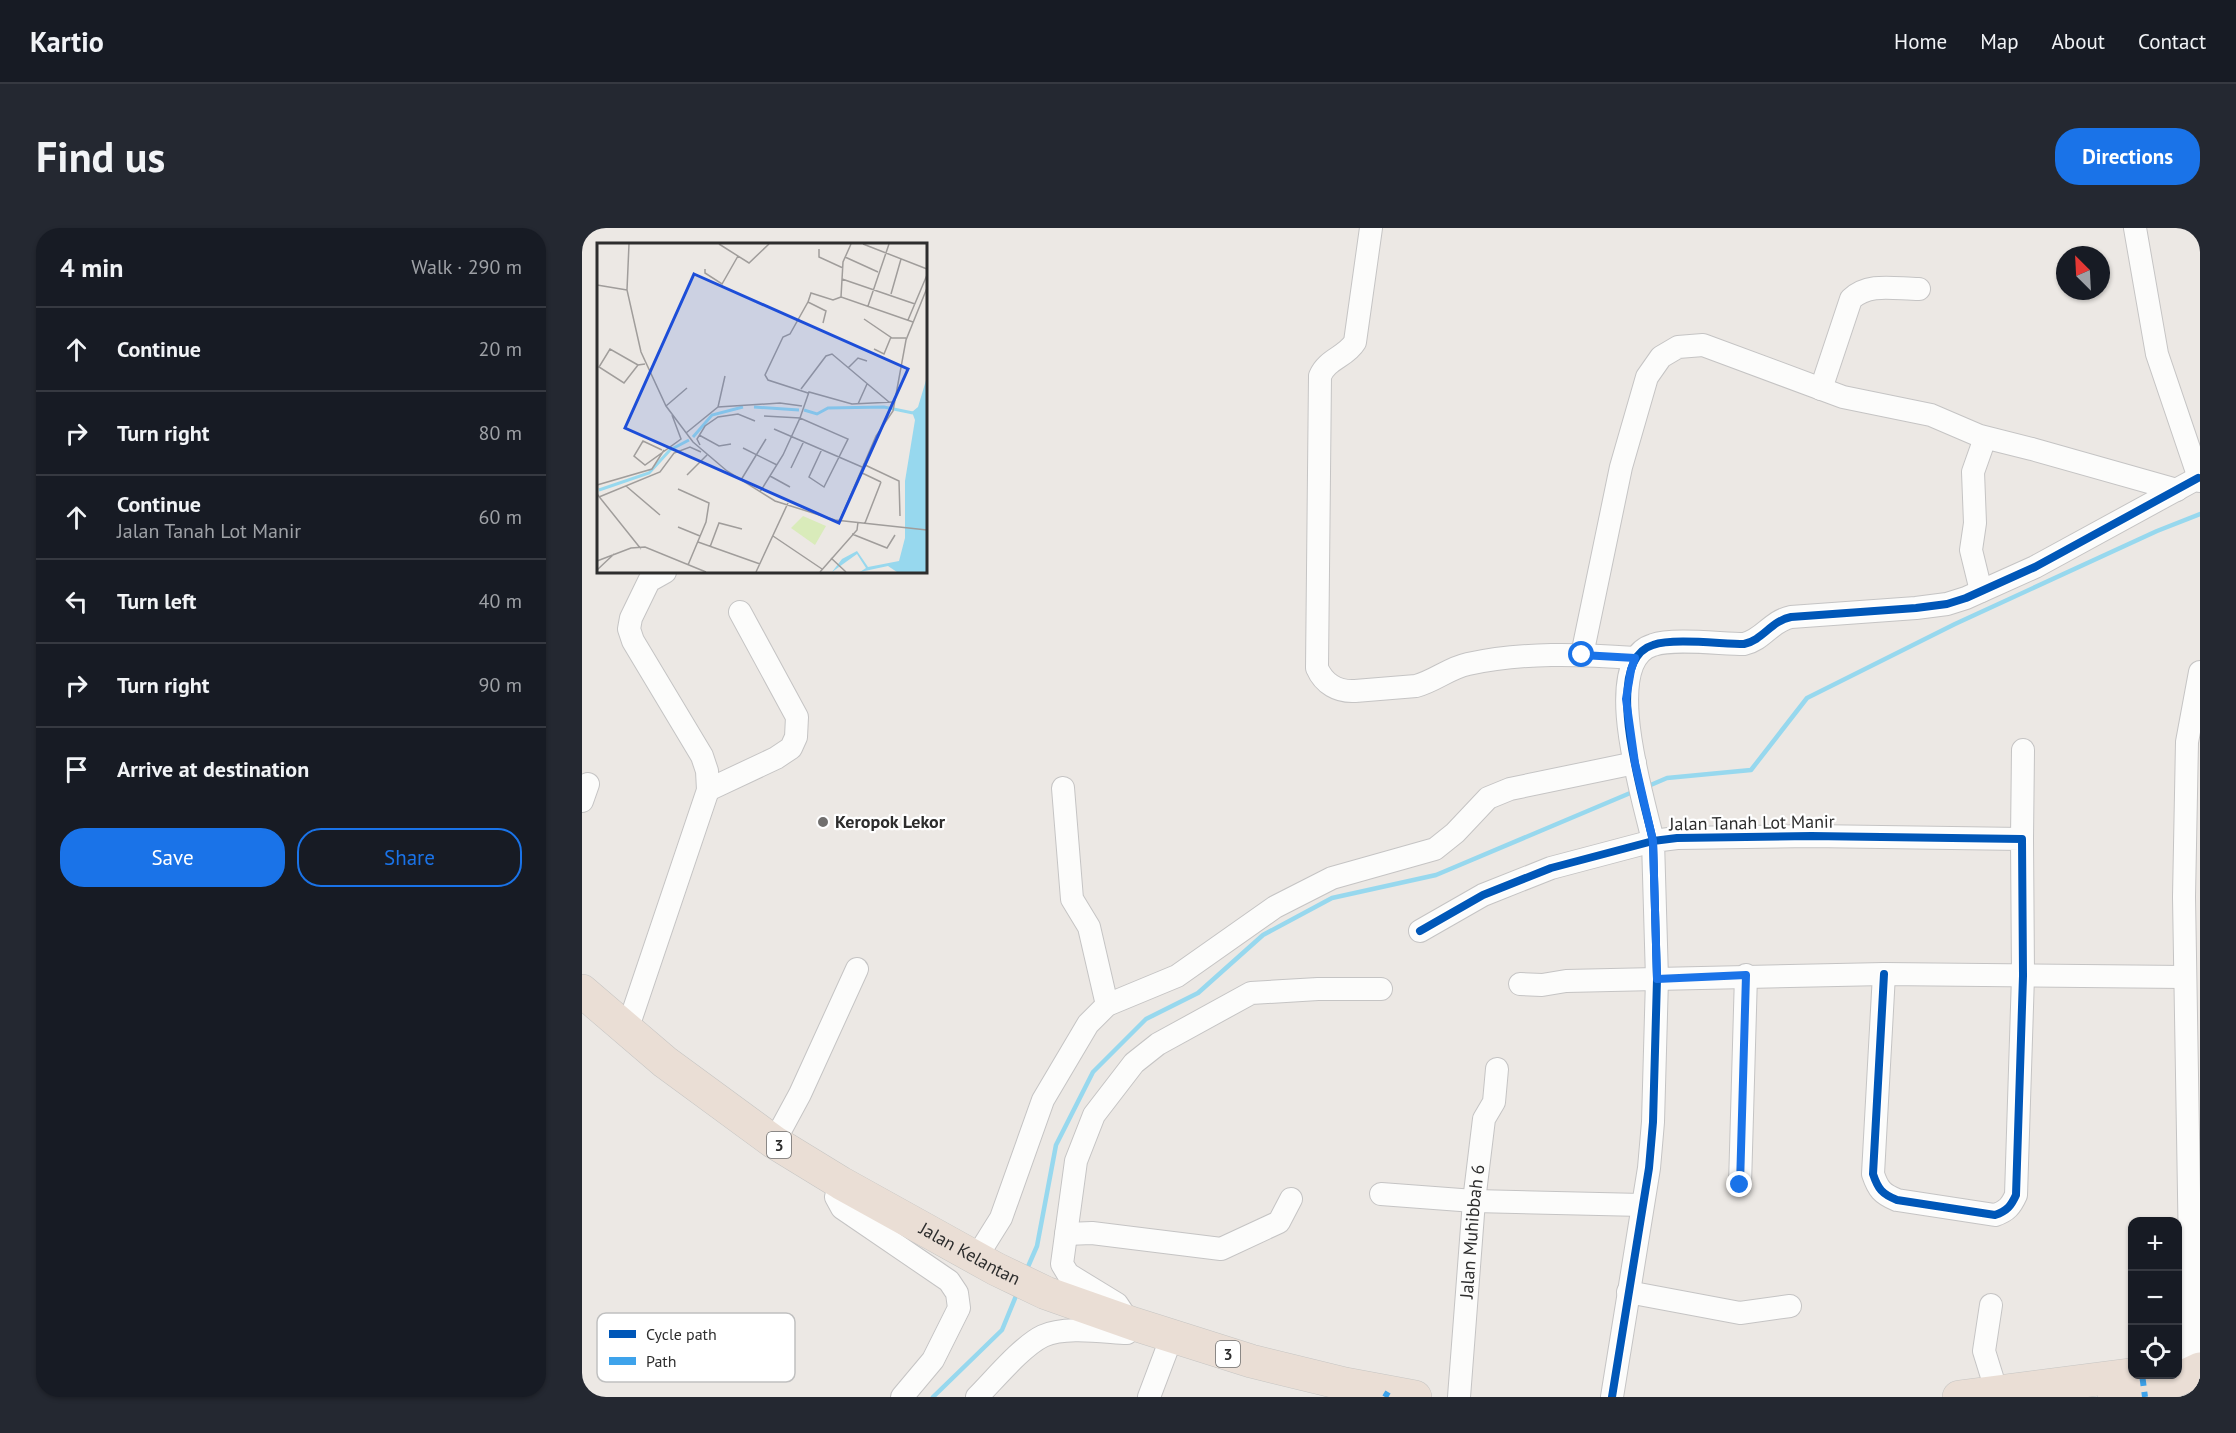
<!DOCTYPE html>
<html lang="en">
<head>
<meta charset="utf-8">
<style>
  :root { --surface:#171b24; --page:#242831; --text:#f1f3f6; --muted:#9ea1a6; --line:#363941; --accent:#1a73e8 }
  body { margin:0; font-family:"PT Sans",sans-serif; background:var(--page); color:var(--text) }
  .controls { position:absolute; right:18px; bottom:18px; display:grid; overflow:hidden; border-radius:12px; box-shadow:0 2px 4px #0004 }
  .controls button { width:54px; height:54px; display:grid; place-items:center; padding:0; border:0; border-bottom:2px solid var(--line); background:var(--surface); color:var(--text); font:30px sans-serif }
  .compass { position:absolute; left:1474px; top:18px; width:54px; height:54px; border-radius:50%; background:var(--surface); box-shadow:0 2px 4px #0004; rotate:336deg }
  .stop { position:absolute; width:18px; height:18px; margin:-14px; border:4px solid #1a73e8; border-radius:50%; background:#fff }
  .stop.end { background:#1a73e8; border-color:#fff; box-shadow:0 2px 6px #0008 }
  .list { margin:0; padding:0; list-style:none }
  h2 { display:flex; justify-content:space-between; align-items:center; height:78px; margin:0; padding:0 24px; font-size:26px }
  h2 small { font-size:20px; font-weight:400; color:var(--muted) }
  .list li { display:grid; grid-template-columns:39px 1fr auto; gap:18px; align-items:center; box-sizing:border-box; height:84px; padding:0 24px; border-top:2px solid var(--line) }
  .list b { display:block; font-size:22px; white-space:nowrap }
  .list p { margin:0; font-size:20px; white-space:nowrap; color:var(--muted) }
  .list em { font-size:20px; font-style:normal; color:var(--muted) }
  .actions { display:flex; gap:12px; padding:18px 24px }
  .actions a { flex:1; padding:14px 0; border:2px solid var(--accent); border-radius:24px; text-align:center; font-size:21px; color:var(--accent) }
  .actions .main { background:var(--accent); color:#fff }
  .icon { flex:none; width:33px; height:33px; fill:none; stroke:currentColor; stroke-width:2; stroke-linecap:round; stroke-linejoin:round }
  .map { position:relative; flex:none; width:1618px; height:1169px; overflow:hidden; border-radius:24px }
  header { display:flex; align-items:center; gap:36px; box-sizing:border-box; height:84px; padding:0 30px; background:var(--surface); border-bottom:2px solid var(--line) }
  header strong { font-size:28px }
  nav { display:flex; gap:33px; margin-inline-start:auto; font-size:21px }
  .intro { display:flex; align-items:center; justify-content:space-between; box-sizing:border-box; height:144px; padding:0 36px }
  h1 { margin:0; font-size:42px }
  .button { padding:15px 27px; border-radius:24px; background:var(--accent); color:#fff; font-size:21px; font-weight:700 }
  main { display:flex; gap:36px; padding:0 36px }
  aside { flex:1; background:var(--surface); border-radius:24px; box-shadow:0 2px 4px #0004 }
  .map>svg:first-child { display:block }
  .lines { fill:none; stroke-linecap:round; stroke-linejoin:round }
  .stream { stroke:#97d8ee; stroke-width:4.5 }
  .minor-casing { stroke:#c5c4c4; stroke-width:24 }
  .highway-casing { stroke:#c6c5c3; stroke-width:34 }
  .minor { stroke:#fcfcfb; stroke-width:22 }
  .highway { stroke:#eaded5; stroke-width:33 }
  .quiet { stroke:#3ea3eb; stroke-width:6; stroke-dasharray:12 6; stroke-linecap:butt }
  .cycleway-casing { stroke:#fff; stroke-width:11 }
  .cycleway { stroke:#0057b8; stroke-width:8 }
  .route { stroke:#1a73e8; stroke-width:8 }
  .poi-dot { fill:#706e6d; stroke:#fff; stroke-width:2 }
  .labels { text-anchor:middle; stroke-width:4.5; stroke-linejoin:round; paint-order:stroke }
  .shield { fill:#fff; stroke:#6c6c6c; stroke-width:1.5 }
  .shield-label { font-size:16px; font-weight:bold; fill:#2d2d2d }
  .poi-label { font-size:18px; font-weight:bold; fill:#2d2d2d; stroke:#fff; text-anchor:start }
  .street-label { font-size:18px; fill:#2d2d2d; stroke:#fff }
  .inset-river { fill:none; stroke:#97d8ee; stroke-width:3 }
  .inset-road { fill:none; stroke:#a09d9b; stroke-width:1.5 }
  .view { fill:#1d4ed8; fill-opacity:0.15; stroke:#1d4ed8; stroke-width:3 }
  .inset-edge { fill:none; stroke:#2d2d2d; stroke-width:3 }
  .key { fill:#fff; stroke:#c0c0c0; stroke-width:1.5 }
  .key-label { font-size:16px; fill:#2d2d2d }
</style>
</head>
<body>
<header>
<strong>Kartio</strong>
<nav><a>Home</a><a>Map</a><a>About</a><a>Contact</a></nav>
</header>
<div class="intro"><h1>Find us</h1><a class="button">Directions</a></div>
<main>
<aside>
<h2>4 min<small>Walk · 290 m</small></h2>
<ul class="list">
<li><svg class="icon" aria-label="ahead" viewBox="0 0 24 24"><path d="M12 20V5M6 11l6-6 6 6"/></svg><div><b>Continue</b></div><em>20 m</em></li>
<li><svg class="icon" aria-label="right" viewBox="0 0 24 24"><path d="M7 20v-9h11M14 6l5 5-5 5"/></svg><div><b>Turn right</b></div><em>80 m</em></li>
<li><svg class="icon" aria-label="ahead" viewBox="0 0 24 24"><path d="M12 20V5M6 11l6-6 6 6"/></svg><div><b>Continue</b><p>Jalan Tanah Lot Manir</p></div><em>60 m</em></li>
<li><svg class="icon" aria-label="left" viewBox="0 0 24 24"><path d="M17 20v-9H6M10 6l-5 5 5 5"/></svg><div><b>Turn left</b></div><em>40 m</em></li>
<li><svg class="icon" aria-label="right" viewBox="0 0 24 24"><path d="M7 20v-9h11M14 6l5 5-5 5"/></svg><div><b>Turn right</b></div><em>90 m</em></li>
<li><svg class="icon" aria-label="arrive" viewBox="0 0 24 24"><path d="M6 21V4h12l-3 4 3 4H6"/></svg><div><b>Arrive at destination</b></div></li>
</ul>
<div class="actions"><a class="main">Save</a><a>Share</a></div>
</aside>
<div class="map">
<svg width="1618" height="1169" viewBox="0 0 1618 1169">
  <rect width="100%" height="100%" fill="#ece8e4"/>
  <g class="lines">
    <!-- stream -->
    <g class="stream">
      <polyline points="1064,559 1085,550 1169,542 1225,470 1373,396 1575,303 1618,286"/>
      <polyline points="445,1041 455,1018 474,917 511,844 564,791 616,765 681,707 750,670 854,647 1053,563"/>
      <polyline points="351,1169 420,1102 436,1063"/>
    </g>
    <defs>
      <g id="minor">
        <path d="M789 0 773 114C764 129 745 131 738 148L735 440C742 456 756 464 773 463L834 458C853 453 867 440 886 436 941 424 997 426 1053 430"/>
        <polyline points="1553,0 1575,126 1618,253"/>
        <path d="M1239 161 1269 71C1287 54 1313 61 1337 61"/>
        <polyline points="1399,363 1389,322 1393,295 1391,244 1403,210"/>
        <polyline points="1000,427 1039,239 1065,149 1079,129 1096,119 1121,117 1261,169 1349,187 1398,208 1450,221 1595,262"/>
        <polyline points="481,560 490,671 507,699 525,777"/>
        <polyline points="126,562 194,530 209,520 214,509 215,489 158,384"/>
        <polyline points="0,573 6,556"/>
        <polyline points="1440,611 1441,522"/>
        <path d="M838 703 901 667 969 640 1071 613C1063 575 1017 433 1071 417 1091 410 1139 416 1162 416 1181 412 1189 393 1209 389L1334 380 1365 376 1384 370 1453 339 1616 250"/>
        <polyline points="938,756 960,757 984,753 1302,746 1602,749"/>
        <polyline points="45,802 126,562 125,543 120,528 51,413 47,401 49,390 67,353 83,344"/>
        <polyline points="192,914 218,866 275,741"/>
        <polyline points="259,955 254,969 260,980 367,1053 375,1065 377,1080 351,1132 320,1169"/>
        <polyline points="1158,957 1164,747"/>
        <polyline points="799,966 892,973 1060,977"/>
        <polyline points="484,1006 510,1005 639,1021 697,994 709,971"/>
        <polyline points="394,1030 419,990 461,872 506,796 525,777 595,748 693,679 750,650 853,621 873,605 906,570 928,561 1053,535"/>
        <polyline points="1046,1064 1158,1085 1208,1078"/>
        <polyline points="1409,1077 1402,1123 1415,1165"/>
        <polyline points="543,1088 535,1076 486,1046 480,1036 494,933 512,887 552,835 576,816 669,765 736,761 799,761"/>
        <polyline points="1610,1143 1602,669 1605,514 1618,444"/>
        <path d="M395 1169C412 1152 440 1118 461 1108 483 1098 522 1104 545 1105L551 1097"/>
        <polyline points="567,1169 590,1108"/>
        <path id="s1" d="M877 1169 892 973 902 891 912 874 915 841"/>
        <path d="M1030 1169 1067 940 1071 894 1075 751 1071 613 1095 610 1229 608 1440 611 1441 748 1434 967C1429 978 1425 983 1413 987L1315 972C1300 966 1296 961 1291 946L1302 746"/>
      </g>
      <g id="highway">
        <path id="s2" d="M0 763 83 834 192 914 259 955 414 1041 464 1065 552 1096 669 1133 763 1156 833 1169"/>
        <polyline points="1532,1165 1584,1157 1618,1141"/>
        <polyline points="1377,1169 1555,1146"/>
      </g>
    </defs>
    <!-- minor casing -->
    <use href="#minor" class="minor-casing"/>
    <!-- highway casing -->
    <use href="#highway" class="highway-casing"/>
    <!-- minor -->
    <use href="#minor" class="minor"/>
    <!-- highway -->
    <use href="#highway" class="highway"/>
    <!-- quiet -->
    <g class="quiet">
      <polyline points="1560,1146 1563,1169"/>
      <polyline points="803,1169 806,1164"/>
    </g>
    <defs>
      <g id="cycleway">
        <path d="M838 703 901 667 969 640 1071 613C1063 575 1017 433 1071 417 1091 410 1139 416 1162 416 1181 412 1189 393 1209 389L1334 380 1365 376 1384 370 1453 339 1616 250"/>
        <path d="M1030 1169 1067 940 1071 894 1075 751 1071 613 1095 610 1229 608 1440 611 1441 748 1434 967C1429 978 1425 983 1413 987L1315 972C1300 966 1296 961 1291 946L1302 746"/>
      </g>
    </defs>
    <!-- cycleway casing -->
    <use href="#cycleway" class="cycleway-casing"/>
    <!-- cycleway -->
    <use href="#cycleway" class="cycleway"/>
  </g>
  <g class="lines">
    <!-- route -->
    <polyline class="route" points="1000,427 1053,430 1049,442 1044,471 1053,535 1071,613 1075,751 1164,747 1158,957"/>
  </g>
  <!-- markers -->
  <circle class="poi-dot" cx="241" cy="594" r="6"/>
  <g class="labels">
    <!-- shield labels -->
    <g class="shield">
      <rect x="185" y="904" width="24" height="26" rx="4.5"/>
      <rect x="634" y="1113" width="24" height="26" rx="4.5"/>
    </g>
    <g class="shield-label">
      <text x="197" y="923">3</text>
      <text x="646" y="1132">3</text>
    </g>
    <!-- poi labels -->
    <g class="poi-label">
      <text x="253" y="600">Keropok Lekor</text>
    </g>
    <!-- street labels -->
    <g class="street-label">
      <text transform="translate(1170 595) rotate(-1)" y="6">Jalan Tanah Lot Manir</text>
      <text dy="6" stroke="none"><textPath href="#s1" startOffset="166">Jalan Muhibbah 6</textPath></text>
      <text dy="6" stroke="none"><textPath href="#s2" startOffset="470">Jalan Kelantan</textPath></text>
    </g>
  </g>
  <!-- overview -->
  <g transform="translate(15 15)">
    <rect width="330" height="330" fill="#ece8e4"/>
    <path d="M206 273 229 283 218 302 194 285Z" fill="#d9ebba"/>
    <path d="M330 134V329H300L291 323 263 329 269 325 260 311 235 329 245 316 260 308 271 324 302 318 308 295V238L318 177 315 169 321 164Z" fill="#97d8ee"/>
    <path class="inset-river" d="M157 164 202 167M207 167 220 171 231 165 287 164 316 170M96 194 115 172 146 164M2 247 52 230 73 207 92 197"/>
    <path class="inset-road" d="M32 1 30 47 44 109 69 163 96 199 130 228 178 258 238 277 330 287M122 1 152 20 172 1M254 1 246 19 244 54 316 79M266 1 330 26M222 6V14L246 25M248 14 281 29M108 26V30L125 41 141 13M245 36 318 61M0 42 30 47M294 51 304 16M211 59 214 50 236 57 244 54M271 63 292 1M267 76 295 95H309M311 77 330 32M277 106 287 111 294 94M41 122 13 106 2 124 27 140 41 122 48 121M251 125 261 115 270 118M204 146 229 113 235 111 292 159M211 150 171 137 168 132 186 94 193 91 211 59 229 68 226 80M261 161 270 141M69 163 90 145M121 164 128 133M167 173 203 175 212 149 255 161 296 159M177 186 265 224M89 190 121 164 183 160 205 163M102 192 122 203 134 201M103 202 100 196 108 183 121 174 141 171 158 178M146 205 180 222M65 207 46 198 37 213 48 222 84 196 75 172M266 221 302 238 303 273M194 225 207 198M263 229 284 239M90 232 110 212M173 233 193 244M144 237 169 196M0 242 55 226 67 207M29 243 63 272M81 246 112 260 109 279 91 322M163 249 186 212 203 175 251 196 227 244 212 234 225 206M0 251 44 306M2 254 63 229 77 210 93 204 104 209M243 277 279 193 296 168 309 97 330 45M268 280 284 239M81 284 103 293M255 291 290 305 298 292M176 293 225 326M101 299 163 321M113 304 122 280 145 286M234 315 249 329M0 318 34 305 48 304 109 329M0 327 17 311M159 329 191 260M223 329 260 287 261 279"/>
    <path class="view" d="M97 31 311 126 242 280 28 185Z"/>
    <rect width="330" height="330" class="inset-edge"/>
  </g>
  <!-- legend -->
  <rect x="15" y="1085" width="198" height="69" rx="9" class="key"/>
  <rect x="27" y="1102" width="27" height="8" fill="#0057b8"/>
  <rect x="27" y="1129" width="27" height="8" fill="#3ea3eb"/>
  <g class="key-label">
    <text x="64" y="1112">Cycle path</text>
    <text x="64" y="1139">Path</text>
  </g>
</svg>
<div class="controls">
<button>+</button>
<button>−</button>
<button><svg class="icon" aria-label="locate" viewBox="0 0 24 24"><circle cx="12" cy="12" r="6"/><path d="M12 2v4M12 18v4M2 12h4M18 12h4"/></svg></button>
</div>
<svg class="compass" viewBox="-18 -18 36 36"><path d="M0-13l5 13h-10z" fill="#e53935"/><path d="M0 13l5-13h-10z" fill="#9ea1a6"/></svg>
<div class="stop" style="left:1000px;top:427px"></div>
<div class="stop end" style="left:1158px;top:957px"></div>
</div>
</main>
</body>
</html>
